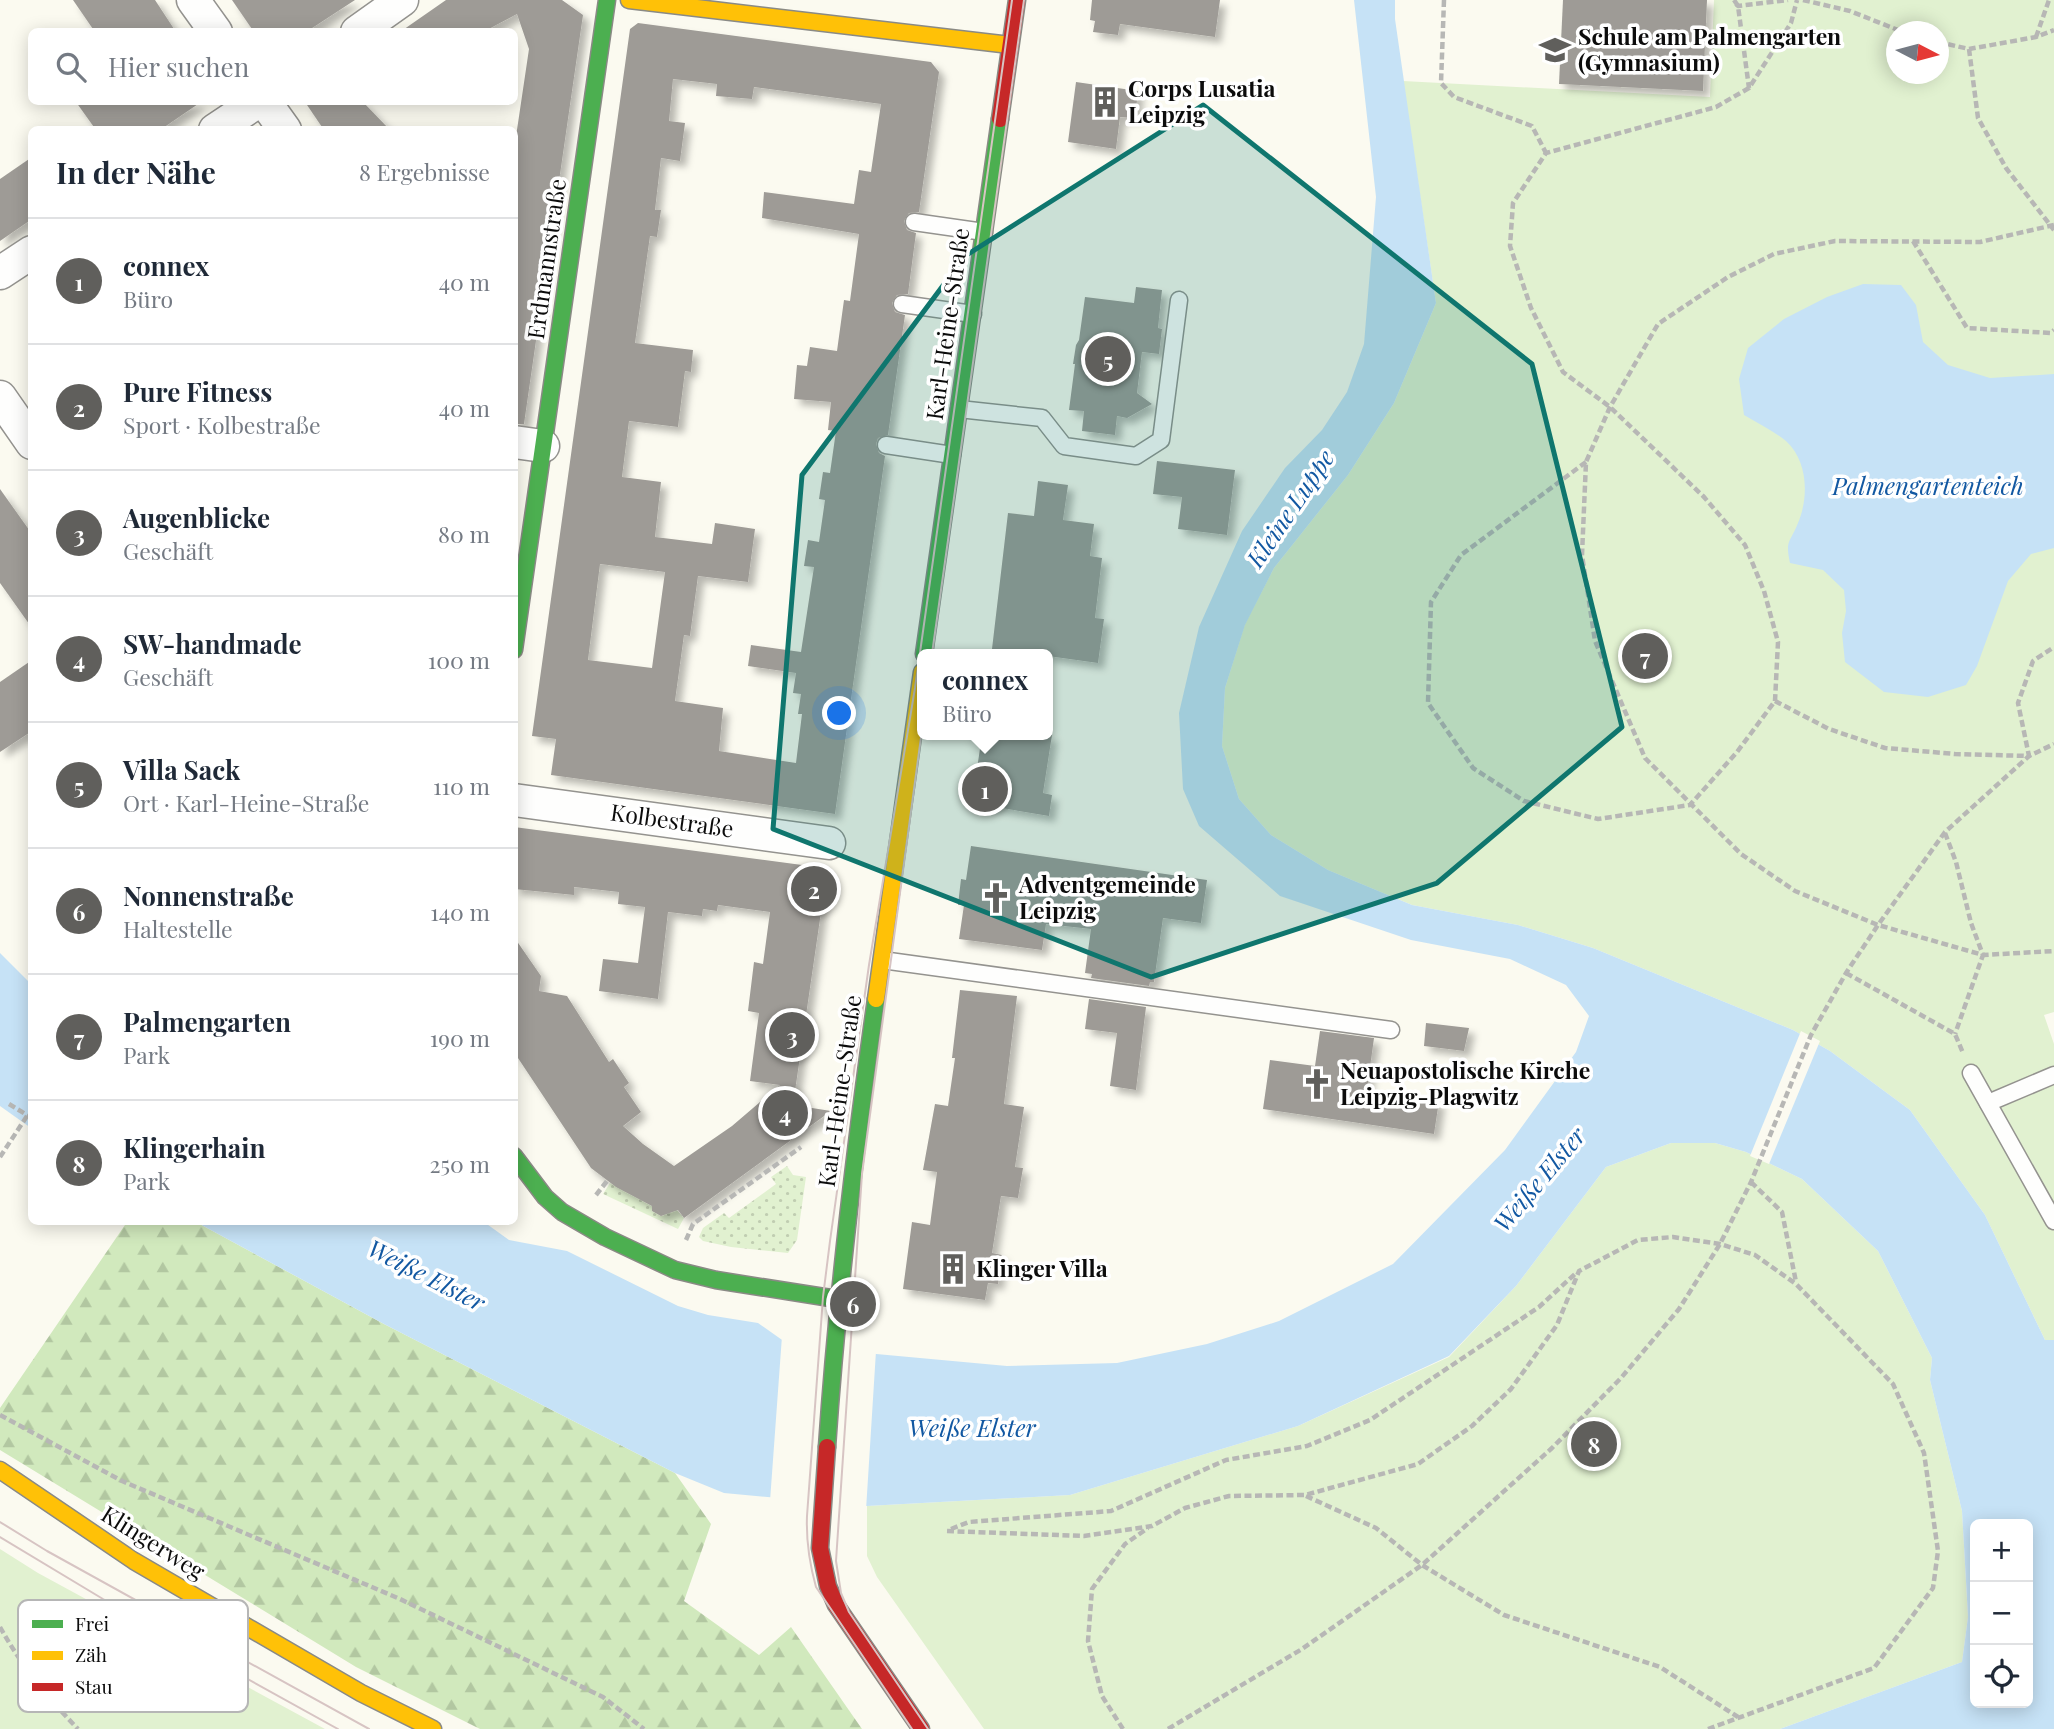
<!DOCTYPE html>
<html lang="de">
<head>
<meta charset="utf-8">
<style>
  :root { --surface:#fff; --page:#f6f6f7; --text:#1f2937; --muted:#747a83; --line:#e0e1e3; --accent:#605f5c }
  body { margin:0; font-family:"Playfair Display",serif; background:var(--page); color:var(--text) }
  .controls { position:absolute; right:21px; bottom:21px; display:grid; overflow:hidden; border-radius:10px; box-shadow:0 4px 18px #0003 }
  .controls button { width:63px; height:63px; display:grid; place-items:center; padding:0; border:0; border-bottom:2px solid var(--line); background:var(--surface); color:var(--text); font:35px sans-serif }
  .compass { position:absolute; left:1886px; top:21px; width:63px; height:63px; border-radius:50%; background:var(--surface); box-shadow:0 4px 18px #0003; rotate:96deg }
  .you { position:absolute; left:840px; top:714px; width:24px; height:24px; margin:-18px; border:5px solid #fff; border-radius:50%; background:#1a73e8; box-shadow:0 0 0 10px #1a73e833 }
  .badge { display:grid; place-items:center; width:46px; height:46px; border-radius:50%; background:var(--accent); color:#fff; font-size:23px; font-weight:700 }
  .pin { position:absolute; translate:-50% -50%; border:4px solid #fff; box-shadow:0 2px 7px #0006 }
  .popup { position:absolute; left:917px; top:649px; width:136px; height:91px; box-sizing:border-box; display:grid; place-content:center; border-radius:10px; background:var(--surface); filter:drop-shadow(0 2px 5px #0005); font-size:23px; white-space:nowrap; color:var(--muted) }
  .popup b { font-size:26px; color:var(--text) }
  .popup::after { content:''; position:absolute; left:50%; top:100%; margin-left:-14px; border:14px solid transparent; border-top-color:var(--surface) }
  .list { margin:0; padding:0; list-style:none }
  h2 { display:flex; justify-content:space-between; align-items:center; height:91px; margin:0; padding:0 28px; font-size:30px }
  h2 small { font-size:23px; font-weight:400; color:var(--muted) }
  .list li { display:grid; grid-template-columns:46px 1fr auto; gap:21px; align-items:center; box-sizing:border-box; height:126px; padding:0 28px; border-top:2px solid var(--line) }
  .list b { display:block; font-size:26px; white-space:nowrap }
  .list p { margin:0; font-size:23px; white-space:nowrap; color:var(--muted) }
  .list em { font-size:23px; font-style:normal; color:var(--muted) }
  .icon { flex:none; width:38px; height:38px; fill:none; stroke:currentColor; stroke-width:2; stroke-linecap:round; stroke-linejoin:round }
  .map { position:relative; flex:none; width:2054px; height:1729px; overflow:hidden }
  .search { position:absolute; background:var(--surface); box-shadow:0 4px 18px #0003; left:28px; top:28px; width:490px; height:77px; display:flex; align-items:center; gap:18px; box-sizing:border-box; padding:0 24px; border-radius:10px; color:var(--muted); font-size:26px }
  .panel { position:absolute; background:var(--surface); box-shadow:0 4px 18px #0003; left:28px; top:126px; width:490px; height:1099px; border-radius:10px }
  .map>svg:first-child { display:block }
  .grass { fill:url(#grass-dots) }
  .forest { fill:url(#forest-firs) }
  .park { fill:#e1f1d0; fill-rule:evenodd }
  .water { fill:#c6e2f6; fill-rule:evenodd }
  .pier { fill:#fbfaf0 }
  .building { fill:#9e9b96; fill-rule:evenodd; filter:url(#shadow) }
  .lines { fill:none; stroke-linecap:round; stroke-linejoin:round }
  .lane-casing { stroke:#94938f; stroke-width:19 }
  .street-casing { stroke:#94938f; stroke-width:35 }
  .fast-casing { stroke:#8a8a85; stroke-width:19 }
  .slow-casing { stroke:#8a8a85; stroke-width:19 }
  .jam-casing { stroke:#8a8a85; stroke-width:19 }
  .path { stroke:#b7b7b5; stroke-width:4.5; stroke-dasharray:7 3.5; stroke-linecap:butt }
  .lane { stroke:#fefefd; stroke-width:16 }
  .street { stroke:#fefefd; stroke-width:32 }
  .fast { stroke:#4caf50; stroke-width:16 }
  .slow { stroke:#ffc107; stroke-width:16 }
  .jam { stroke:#c62828; stroke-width:16 }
  .tram { stroke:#d7c4c3; stroke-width:2 }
  .marked { fill:#0f766e; fill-opacity:0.2; stroke:#0f766e; stroke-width:5; stroke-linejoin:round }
  .labels { text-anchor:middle; stroke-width:7; stroke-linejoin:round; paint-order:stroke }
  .poi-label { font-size:23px; font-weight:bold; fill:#0c0c0c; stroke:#fff; text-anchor:start }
  .street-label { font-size:23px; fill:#0c0c0c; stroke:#fff }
  .water-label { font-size:24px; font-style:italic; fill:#1258a2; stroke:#fff }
  .key { fill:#fff; stroke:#b6b6b6; stroke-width:2 }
  .key-label { font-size:19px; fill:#0c0c0c }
</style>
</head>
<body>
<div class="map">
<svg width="2054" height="1729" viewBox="0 0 2054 1729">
  <defs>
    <pattern id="grass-dots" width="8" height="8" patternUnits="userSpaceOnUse" patternTransform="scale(1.75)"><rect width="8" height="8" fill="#e1f1d0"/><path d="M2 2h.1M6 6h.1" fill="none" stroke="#c0cdb1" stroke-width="1.8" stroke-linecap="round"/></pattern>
    <pattern id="forest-firs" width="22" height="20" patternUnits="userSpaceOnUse" patternTransform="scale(1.75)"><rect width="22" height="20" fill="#d1e9bd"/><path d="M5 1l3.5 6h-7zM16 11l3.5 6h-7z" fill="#b2c7a1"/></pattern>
    <filter id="shadow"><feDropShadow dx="6" dy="6" stdDeviation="3.5" flood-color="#0004"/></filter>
  </defs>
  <rect width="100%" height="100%" fill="#fbfaf0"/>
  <!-- grass -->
  <g class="grass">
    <polygon points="787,1166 793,1175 806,1177 797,1240 788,1253 731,1247 703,1241 699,1237 703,1228 724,1213 729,1218 776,1184 771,1177"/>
    <polygon points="610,1183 652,1206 652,1211 662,1216 675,1208 684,1218 678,1229 603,1194"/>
  </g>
  <!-- forest -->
  <polygon class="forest" points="127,1222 196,1222 384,1324 675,1473 711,1524 684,1601 759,1655 791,1627 862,1729 480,1729 356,1667 0,1450 0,1408"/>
  <!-- park -->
  <g class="park">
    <path d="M1714 0H2054V1012L2044 1015 2054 1044V1340H2045L1985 1215 1910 1110 1830 1051 1793 1030 1593 948 1518 925 1412 905 1328 870 1271 835 1239 799 1222 746 1225 688 1245 624 1274 568 1348 475 1394 403 1436 303 1403 81 1710 97ZM1896 32H1938V74H1896Z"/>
    <polygon points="1671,1143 1715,1143 1746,1152 1802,1179 1878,1251 1932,1358 1930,1380 1962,1511 1968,1617 1962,1662 1780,1729 984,1729 877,1577 867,1556 867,1506 1070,1495 1298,1426 1449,1357 1516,1286 1606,1167"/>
    <polygon points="0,1549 38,1573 325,1729 0,1729"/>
  </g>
  <!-- water -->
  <g class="water">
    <path d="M1354 0H1395V19L1436 303 1394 403 1348 475 1274 568 1245 625 1225 688 1222 746 1239 799 1271 835 1328 870 1412 905 1518 925 1593 948 1793 1030 1830 1051 1910 1110 1985 1215 2045 1340H2054V1729H1780L1962 1662 1968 1617 1962 1511 1930 1380 1932 1358 1878 1251 1802 1179 1746 1152 1715 1143H1671L1606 1167 1516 1286 1449 1356 1298 1426 1070 1495 867 1506 724 1493 675 1473 384 1324 196 1222H484L509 1240 567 1251 678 1306 708 1315 758 1323 785 1342 811 1348 1007 1366 1117 1363 1207 1344 1279 1321 1393 1264 1505 1150 1576 1052 1589 1016 1566 985 1510 959 1411 940 1280 896 1199 826 1183 789 1179 713 1199 627 1242 531 1285 468 1322 430 1347 392 1364 344 1376 197ZM1975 1524H2028V1703H1975Z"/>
    <path d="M1863 284 1901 285 1916 305 1923 342 1948 365 1990 378 2054 374V548L2031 554 2008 581 1977 666 1966 685 1928 697 1884 692 1845 662 1842 633 1846 611 1844 590 1823 570 1790 563C1785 540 1790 543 1798 523 1809 497 1808 461 1786 441 1774 431 1757 423 1744 415L1739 379 1748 348 1784 319 1827 297Z"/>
    <polygon points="0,953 31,984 31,1128 0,1106"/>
  </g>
  <!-- pier -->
  <g class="pier">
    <polygon points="1801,1031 1820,1041 1769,1164 1750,1156"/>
    <polygon points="782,1336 811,1344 876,1351 866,1510 770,1501"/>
  </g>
  <!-- building -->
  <g class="building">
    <polygon points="73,0 155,0 176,32 95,32"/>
    <polygon points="232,0 355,0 306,32 254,32"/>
    <polygon points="446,0 562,0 583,15 524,424 514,424 514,150 529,49 517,14 483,32 400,32"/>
    <polygon points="1092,0 1220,0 1215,37 1120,24 1118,35 1093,32 1095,21 1090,20"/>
    <polygon points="1563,0 1707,0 1703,91 1559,84"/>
    <path d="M638 23 931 62 939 72 919 212 909 213 904 221 907 230 916 233 908 294 897 295 892 303 895 312 905 315 888 435 878 438 876 444 879 453 885 456 835 814 551 775 556 739 532 736 630 29ZM673 79 717 84 716 96 752 99 754 87 881 104 871 172 859 170 854 204 764 192 762 218 859 234 850 301 844 300 837 351 810 347 807 366 797 365 794 399 831 402 828 430 836 431 830 473 823 472 819 499 825 500 819 542 808 540 804 566 814 567 801 652 751 645 748 666 796 673 793 693 801 694 798 714H802L796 763 719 751 723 708 675 701 684 635 690 636 698 576 748 582 755 529 715 523 712 544 655 537 661 482 622 477 629 421 678 427 685 371 691 372 693 350 635 343 650 236 657 237 661 210H655L661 158 680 161 685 123 669 121ZM600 564 665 572 652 668 588 660Z"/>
    <polygon points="1076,82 1138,91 1135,118 1120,117 1116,149 1068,142"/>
    <polygon points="76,102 201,102 160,130 96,130"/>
    <polygon points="305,102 363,102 390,130 324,130"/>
    <polygon points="32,157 32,219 0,241 0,179"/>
    <polygon points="1136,287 1162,290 1158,328 1162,329 1159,354 1142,352 1137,393 1152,404 1127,418 1117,416 1115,435 1082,431 1084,411 1069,410 1075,364 1073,364 1076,345 1079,340 1085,297 1134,303"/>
    <polygon points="1157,461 1235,470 1227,535 1178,529 1182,497 1153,494"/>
    <polygon points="1038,481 1068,485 1063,520 1094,524 1090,556 1102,558 1095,618 1104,619 1098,663 1048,656 1048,654 992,649 1008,513 1034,516"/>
    <polygon points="0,489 32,534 32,628 0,583"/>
    <polygon points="32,660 32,731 0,752 0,682"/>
    <polygon points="982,735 1052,735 1043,793 1052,795 1049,816 972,803"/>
    <polygon points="514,827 817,867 826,878 793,1105 831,1111 684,1218 678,1210 661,1216 652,1211 652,1206 616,1187 591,1168 514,1052 514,937 541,976 539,991 567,996 609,1062 613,1059 629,1083 624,1087 641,1112 623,1126 643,1144 674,1166 732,1126 780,1085 750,1081 759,1013 748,1011 754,962 763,964 770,912 718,905 717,911 703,909 702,916 668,912 658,999 599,991 603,959 638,963 645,907 618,904 619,892 574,887 574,895 514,889"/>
    <polygon points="971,846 1207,880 1201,923 1163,918 1154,982 1150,982 1149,986 1091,978 1092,974 1085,973 1091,929 1046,924 1042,950 959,939 964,905 958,905 961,879 966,880"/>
    <polygon points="960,990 1017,996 1004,1104 1024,1107 1015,1167 1023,1168 1018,1198 1001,1196 992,1253 1002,1255 998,1284 988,1283 985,1300 903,1289 912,1222 930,1225 937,1172 923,1170 935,1104 948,1106 955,1058 952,1058"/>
    <polygon points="1089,999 1146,1007 1136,1090 1110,1086 1117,1033 1085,1029"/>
    <polygon points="1426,1023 1469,1028 1464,1051 1424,1046"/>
    <polygon points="1320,1031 1374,1038 1367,1090 1439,1101 1434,1134 1263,1109 1270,1060 1315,1066"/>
  </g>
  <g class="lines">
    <defs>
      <g id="lane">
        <polyline points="914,222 984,232"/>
        <polyline points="902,304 973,314"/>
        <polyline points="959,409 1042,418 1064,446 1136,456 1161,440 1179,300"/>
        <polyline points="886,445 952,455"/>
        <polyline points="882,960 1391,1030"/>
        <polyline points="1971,1073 2054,1221"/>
        <polyline points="1988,1103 2054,1075"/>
      </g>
      <g id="street">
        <polyline points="193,0 216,32"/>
        <polyline points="357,32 402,0"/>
        <polyline points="265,102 285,130"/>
        <polyline points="215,130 257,102"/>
        <polyline points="0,273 32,252"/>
        <polyline points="0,397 32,443"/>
        <polyline points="514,442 543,446"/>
        <polyline points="514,800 829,843"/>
      </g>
      <g id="fast">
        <polyline points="514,650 607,0"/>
        <polyline points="924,654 1000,119"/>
        <polyline points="514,1156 545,1197 562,1212 605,1237 675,1270 716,1280 837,1299"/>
        <path d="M827 1447C837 1297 855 1148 876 999"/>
      </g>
      <g id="slow">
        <polyline points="629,0 1010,45"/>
        <polyline points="876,999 922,672"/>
        <polyline points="0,1470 134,1561 361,1693 433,1729"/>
      </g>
      <g id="jam">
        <polyline points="1000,119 1017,0"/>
        <polyline points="827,1447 820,1548 828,1586 836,1605 921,1729"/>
      </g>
    </defs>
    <!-- lane casing -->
    <use href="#lane" class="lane-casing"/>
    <!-- street casing -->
    <use href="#street" class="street-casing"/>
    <!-- fast casing -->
    <use href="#fast" class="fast-casing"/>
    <!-- slow casing -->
    <use href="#slow" class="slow-casing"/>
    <!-- jam casing -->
    <use href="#jam" class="jam-casing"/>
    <!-- path -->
    <g class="path">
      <polyline points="1444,0 1441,83 1454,97 1532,126 1546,153"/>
      <polyline points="1734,0 1738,6 1749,88"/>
      <polyline points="1803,0 1850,11 1903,32"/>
      <polyline points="1736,4 1738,6 1788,0"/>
      <polyline points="2036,37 2049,0"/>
      <polyline points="1938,42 1969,49 2036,37 2054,30"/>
      <polyline points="1969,49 1978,118 2006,168 2054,230"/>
      <polyline points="2054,225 1980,242 1835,241 1774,254 1728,277 1658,324 1610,407 1586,462 1582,555 1595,641 1645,758 1741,854 1795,891 1878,925 1983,955 2054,951"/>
      <polyline points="1913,241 1967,328 2050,333 2054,330"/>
      <polyline points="1586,462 1461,555 1431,602 1428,703 1473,768 1524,801 1598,819 1690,805 1737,752 1775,701 1778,642 1764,591 1745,545 1704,497 1610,407 1563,372 1531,308 1510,246 1513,203 1546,153 1716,107 1749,88 1791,23 1797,0"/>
      <polyline points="1775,701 1829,729 1885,748 1955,754 2029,756 2018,703 2033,661 2054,647"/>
      <polyline points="1945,833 1956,862 1971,923 1983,955 1955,1034"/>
      <polyline points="1846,973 1955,1034 1963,1053"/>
      <polyline points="9,1104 32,1118"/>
      <polyline points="0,1157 27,1116"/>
      <polyline points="1751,1182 1782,1212 1796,1282"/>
      <polyline points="596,1195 607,1181"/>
      <polyline points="686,1240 693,1224 801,1147"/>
      <polyline points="0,1415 122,1481 400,1599 603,1697 644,1729"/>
      <polyline points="1306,1496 1376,1528 1422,1565 1504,1615 1660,1667 1738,1717"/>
      <polyline points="951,1529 969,1522 1111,1511 1226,1460 1307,1446 1370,1420 1539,1307 1576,1273"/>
      <polyline points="947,1531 1084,1536 1152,1526 1185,1508 1229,1496 1305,1495 1418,1464 1472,1426 1511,1389 1557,1325 1579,1271 1638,1240 1673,1237 1720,1244 1755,1255 1796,1284 1893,1384 1924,1453 1938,1551 1933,1588 1874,1668 1708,1729"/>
      <path d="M0 1627C21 1665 48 1698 78 1729"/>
      <polyline points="1123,1729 1102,1696 1088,1641 1092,1589 1125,1544 1148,1528"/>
      <polyline points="1168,1729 1302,1649 1422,1565 1552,1448 1621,1378 1679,1309 1720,1244 1751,1182 1811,1035 1846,973 1878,925 1945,832 2029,756 2054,744"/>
    </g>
    <!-- lane -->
    <use href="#lane" class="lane"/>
    <!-- street -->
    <use href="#street" class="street"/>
    <!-- fast -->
    <use href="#fast" class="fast"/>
    <!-- slow -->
    <use href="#slow" class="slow"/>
    <!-- jam -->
    <use href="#jam" class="jam"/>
    <!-- tram -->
    <g class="tram">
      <polyline points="932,654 1024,0"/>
      <polyline points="922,730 862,1174 836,1561 841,1593 849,1612 928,1729"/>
      <polyline points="0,1522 47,1551 369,1729"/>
      <polyline points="0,1537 103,1599 338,1729"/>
      <path d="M912 1729 816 1587C809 1562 806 1541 807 1516L823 1297 830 1241 869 965 915 688 1012 0"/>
    </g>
  </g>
  <!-- marked area -->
  <path class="marked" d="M1203 105 1532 364 1622 727 1437 883 1151 977 773 829 802 475 965 256Z"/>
  <!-- icons -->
  <defs>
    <symbol id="school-bare" viewBox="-9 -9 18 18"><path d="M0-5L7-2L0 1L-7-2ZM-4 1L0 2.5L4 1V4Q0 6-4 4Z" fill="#605f5c" stroke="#fff" stroke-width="2.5" paint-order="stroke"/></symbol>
    <symbol id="building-bare" viewBox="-9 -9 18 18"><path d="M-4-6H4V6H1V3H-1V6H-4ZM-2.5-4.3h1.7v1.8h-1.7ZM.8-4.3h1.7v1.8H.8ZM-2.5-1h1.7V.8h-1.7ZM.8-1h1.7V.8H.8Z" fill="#605f5c" stroke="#fff" stroke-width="2.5" paint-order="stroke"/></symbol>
    <symbol id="church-bare" viewBox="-9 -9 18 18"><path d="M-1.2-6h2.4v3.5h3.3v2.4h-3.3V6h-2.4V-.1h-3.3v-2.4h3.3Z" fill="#605f5c" stroke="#fff" stroke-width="2.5" paint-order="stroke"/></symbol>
  </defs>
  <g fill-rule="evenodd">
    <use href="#school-bare" x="1533" y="28" width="44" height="44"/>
    <use href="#building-bare" x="1083" y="80" width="44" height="44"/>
    <use href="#church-bare" x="974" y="876" width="44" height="44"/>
    <use href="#church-bare" x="1295" y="1062" width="44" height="44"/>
    <use href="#building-bare" x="931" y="1247" width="44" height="44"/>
  </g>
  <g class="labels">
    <!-- poi labels -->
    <g class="poi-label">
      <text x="1578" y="45">Schule am Palmengarten<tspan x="1578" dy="26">(Gymnasium)</tspan></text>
      <text x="1128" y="97">Corps Lusatia<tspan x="1128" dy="26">Leipzig</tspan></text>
      <text x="1019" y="893">Adventgemeinde<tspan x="1019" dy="26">Leipzig</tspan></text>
      <text x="1340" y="1079">Neuapostolische Kirche<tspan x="1340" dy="26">Leipzig-Plagwitz</tspan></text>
      <text x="976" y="1277">Klinger Villa</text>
    </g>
    <!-- street labels -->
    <g class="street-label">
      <text transform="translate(547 259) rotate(-82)" y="8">Erdmannstraße</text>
      <text transform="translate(948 324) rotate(-82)" y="8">Karl-Heine-Straße</text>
      <text transform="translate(672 821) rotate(8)" y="8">Kolbestraße</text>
      <text transform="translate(840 1091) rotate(-82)" y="8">Karl-Heine-Straße</text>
      <text transform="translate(153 1543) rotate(32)" y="8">Klingerweg</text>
    </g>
    <!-- water labels -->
    <g class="water-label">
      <text x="1928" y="495">Palmengartenteich</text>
      <text transform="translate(1291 509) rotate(-56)" y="8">Kleine Luppe</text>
      <text transform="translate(1540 1180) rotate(-50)" y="8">Weiße Elster</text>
      <text transform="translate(426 1276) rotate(27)" y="8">Weiße Elster</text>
      <text x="972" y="1437">Weiße Elster</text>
    </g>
  </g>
  <!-- legend -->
  <rect x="18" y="1600" width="230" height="112" rx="10" class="key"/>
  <rect x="32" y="1620" width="31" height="8" fill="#4caf50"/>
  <rect x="32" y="1651" width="31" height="9" fill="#ffc107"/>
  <rect x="32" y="1683" width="31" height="8" fill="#c62828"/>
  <g class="key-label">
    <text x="75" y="1631">Frei</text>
    <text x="75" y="1662">Zäh</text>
    <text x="75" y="1694">Stau</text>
  </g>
</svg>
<div class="controls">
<button>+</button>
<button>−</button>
<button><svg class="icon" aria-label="locate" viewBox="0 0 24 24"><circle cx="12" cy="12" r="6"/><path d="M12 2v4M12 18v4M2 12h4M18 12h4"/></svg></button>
</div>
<svg class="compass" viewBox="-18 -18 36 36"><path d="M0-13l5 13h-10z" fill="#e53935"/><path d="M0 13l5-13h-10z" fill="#747a83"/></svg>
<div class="you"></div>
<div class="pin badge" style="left:985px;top:789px">1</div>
<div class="popup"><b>connex</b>Büro</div>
<div class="pin badge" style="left:814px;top:889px">2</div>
<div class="pin badge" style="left:792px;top:1035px">3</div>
<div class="pin badge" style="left:785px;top:1113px">4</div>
<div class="pin badge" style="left:1108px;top:359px">5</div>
<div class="pin badge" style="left:853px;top:1304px">6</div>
<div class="pin badge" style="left:1645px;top:656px">7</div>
<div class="pin badge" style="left:1594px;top:1444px">8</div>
<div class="search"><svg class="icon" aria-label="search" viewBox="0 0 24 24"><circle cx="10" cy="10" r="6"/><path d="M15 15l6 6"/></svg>Hier suchen</div>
<section class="panel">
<h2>In der Nähe<small>8 Ergebnisse</small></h2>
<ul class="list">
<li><span class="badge">1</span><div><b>connex</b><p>Büro</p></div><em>40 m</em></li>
<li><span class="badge">2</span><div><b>Pure Fitness</b><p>Sport · Kolbestraße</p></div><em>40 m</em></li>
<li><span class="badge">3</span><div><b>Augenblicke</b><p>Geschäft</p></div><em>80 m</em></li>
<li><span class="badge">4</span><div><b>SW-handmade</b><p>Geschäft</p></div><em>100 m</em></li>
<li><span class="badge">5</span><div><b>Villa Sack</b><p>Ort · Karl-Heine-Straße</p></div><em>110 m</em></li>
<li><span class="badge">6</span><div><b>Nonnenstraße</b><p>Haltestelle</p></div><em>140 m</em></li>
<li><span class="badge">7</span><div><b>Palmengarten</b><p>Park</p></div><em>190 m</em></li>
<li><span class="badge">8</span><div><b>Klingerhain</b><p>Park</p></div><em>250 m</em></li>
</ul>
</section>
</div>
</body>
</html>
